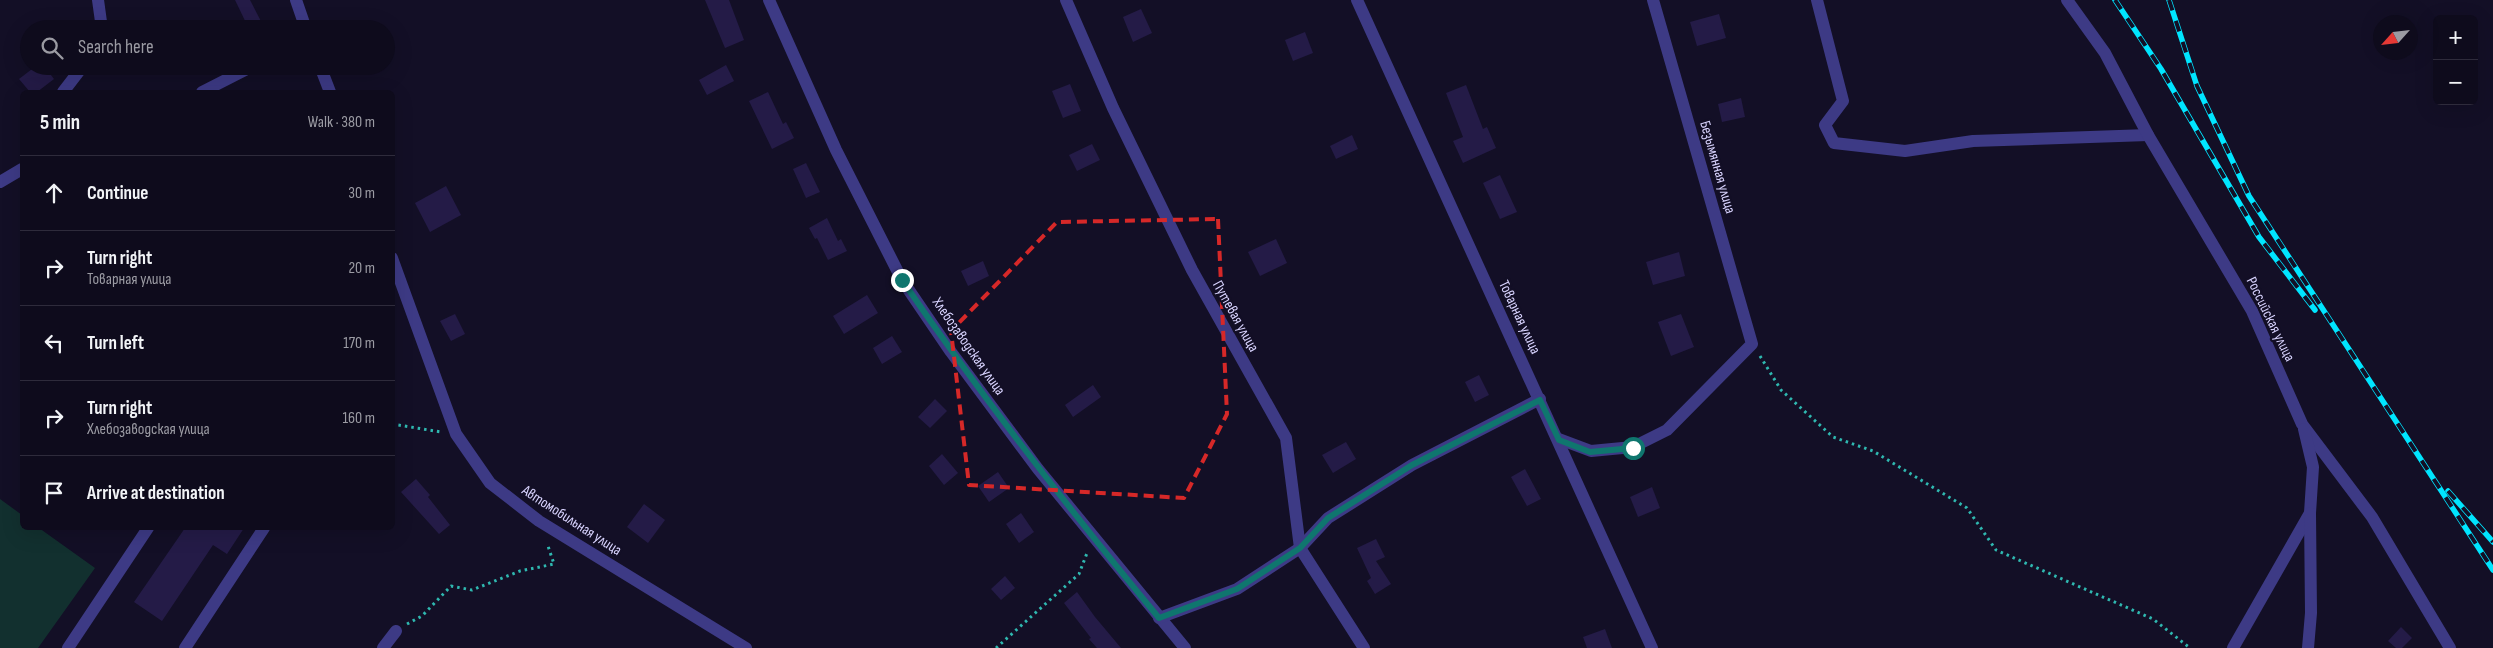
<!DOCTYPE html>
<html lang="en">
<head>
<meta charset="utf-8">
<style>
  :root { --surface:#0e0b1c; --page:#171425; --text:#f1f3f6; --muted:#9b9ba3; --line:#2e2b3b }
  body { margin:0; font-family:"Sofia Sans Condensed",sans-serif; background:var(--page); color:var(--text) }
  .controls { position:absolute; right:15px; top:15px; display:grid; overflow:hidden; border-radius:8px; box-shadow:0 5px 20px #0002 }
  .controls button { width:45px; height:45px; display:grid; place-items:center; padding:0; border:0; border-bottom:1px solid var(--line); background:var(--surface); color:var(--text); font:25px sans-serif }
  .compass { position:absolute; left:2373px; top:15px; width:45px; height:45px; border-radius:50%; background:var(--surface); box-shadow:0 5px 20px #0002; rotate:243deg }
  .stop { position:absolute; width:15px; height:15px; margin:-11px; border:4px solid #0f766e; border-radius:50%; background:#fff }
  .stop.end { background:#0f766e; border-color:#fff; box-shadow:0 1px 5px #0008 }
  .list { margin:0; padding:0; list-style:none }
  h2 { display:flex; justify-content:space-between; align-items:center; height:65px; margin:0; padding:0 20px; font-size:21px }
  h2 small { font-size:16px; font-weight:400; color:var(--muted) }
  .list li { display:grid; grid-template-columns:32px 1fr auto; gap:15px; align-items:center; box-sizing:border-box; height:75px; padding:0 20px; border-top:1px solid var(--line) }
  .list b { display:block; font-size:19px; white-space:nowrap }
  .list p { margin:0; font-size:16px; white-space:nowrap; color:var(--muted) }
  .list em { font-size:16px; font-style:normal; color:var(--muted) }
  .icon { flex:none; width:28px; height:28px; fill:none; stroke:currentColor; stroke-width:2; stroke-linecap:round; stroke-linejoin:round }
  .map { position:relative; flex:none; width:2493px; height:648px; overflow:hidden }
  .search { position:absolute; background:var(--surface); box-shadow:0 5px 20px #0002; left:20px; top:20px; width:375px; height:55px; display:flex; align-items:center; gap:12px; box-sizing:border-box; padding:0 18px; border-radius:28px; color:var(--muted); font-size:19px }
  .panel { position:absolute; background:var(--surface); box-shadow:0 5px 20px #0002; left:20px; top:90px; width:375px; height:440px; border-radius:8px }
  .map>svg:first-child { display:block }
  .green { fill:#12302f }
  .building { fill:#241b47 }
  .lines { fill:none; stroke-linecap:round; stroke-linejoin:round }
  .path { stroke:#2fb8b0; stroke-width:3; stroke-dasharray:2.5 4; stroke-linecap:butt }
  .minor { stroke:#3d3a85; stroke-width:12 }
  .rail-casing { stroke:#00e5ff; stroke-width:5.5 }
  .rail { stroke:#130f26; stroke-width:4; stroke-dasharray:11; stroke-linecap:butt }
  .route { stroke:#0f766e; stroke-width:6 }
  .marked { fill:none; stroke:#d62828; stroke-width:4; stroke-dasharray:10 6; stroke-linejoin:round }
  .labels { text-anchor:middle; stroke-width:4.5; stroke-linejoin:round; paint-order:stroke }
  .street-label { font-size:15px; fill:#d9d4ff; stroke:#130f26 }
</style>
</head>
<body>
<div class="map">
<svg width="2493" height="648" viewBox="0 0 2493 648">
  <rect width="100%" height="100%" fill="#130f26"/>
  <!-- green -->
  <polygon class="green" points="0,499 22,515 22,528 39,528 95,568 38,648 0,648"/>
  <!-- building -->
  <g class="building">
    <polygon points="235,0 250,0 265,29 249,29"/>
    <polygon points="705,0 729,0 744,40 725,48"/>
    <polygon points="1141,9 1152,33 1133,42 1123,17"/>
    <polygon points="1719,14 1726,38 1697,46 1690,22"/>
    <polygon points="1305,32 1313,53 1293,61 1285,40"/>
    <polygon points="726,65 734,81 707,95 699,80"/>
    <polygon points="36,66 44,66 54,79 37,92 30,92 19,79"/>
    <polygon points="1070,84 1081,111 1063,118 1052,91"/>
    <polygon points="1466,85 1483,129 1487,127 1496,148 1463,163 1453,141 1463,137 1446,93"/>
    <polygon points="768,92 783,124 786,122 794,138 772,149 749,101"/>
    <polygon points="1741,98 1745,117 1722,122 1718,104"/>
    <polygon points="1352,135 1358,149 1336,159 1330,146"/>
    <polygon points="1092,144 1100,160 1077,171 1069,155"/>
    <polygon points="806,163 820,192 806,198 793,169"/>
    <polygon points="1500,175 1517,212 1500,219 1483,183"/>
    <polygon points="446,186 461,215 430,232 415,203"/>
    <polygon points="827,218 838,241 841,239 847,251 828,260 817,238 815,239 809,228"/>
    <polygon points="1276,239 1287,263 1260,276 1248,252"/>
    <polygon points="1679,252 1685,276 1653,285 1646,262"/>
    <polygon points="983,261 989,276 968,286 961,271"/>
    <polygon points="867,295 878,313 844,334 833,316"/>
    <polygon points="455,314 465,334 451,341 440,321"/>
    <polygon points="1681,314 1694,347 1671,356 1658,322"/>
    <polygon points="892,336 902,352 882,364 873,348"/>
    <polygon points="1479,375 1489,395 1475,402 1465,382"/>
    <polygon points="1093,385 1101,397 1073,417 1065,405"/>
    <polygon points="935,399 947,411 930,428 918,417"/>
    <polygon points="1346,442 1356,459 1333,473 1322,455"/>
    <polygon points="942,454 958,473 944,485 929,466"/>
    <polygon points="1525,469 1541,499 1527,506 1511,477"/>
    <polygon points="998,472 1009,488 989,502 978,486"/>
    <polygon points="416,479 430,495 428,497 450,525 439,534 401,492"/>
    <polygon points="1652,487 1660,508 1638,517 1630,497"/>
    <polygon points="644,504 665,520 648,543 627,527"/>
    <polygon points="1021,513 1034,532 1019,543 1006,524"/>
    <polygon points="185,528 244,528 227,554 213,545 162,621 134,602"/>
    <polygon points="1376,539 1385,557 1376,561 1391,584 1375,594 1367,581 1371,578 1357,548"/>
    <polygon points="1005,576 1015,588 1001,600 991,589"/>
    <polygon points="1077,592 1095,617 1121,648 1097,648 1089,639 1091,638 1064,603"/>
    <polygon points="2401,627 2412,638 2402,648 2396,648 2388,641"/>
    <polygon points="1605,629 1612,648 1587,648 1583,637"/>
  </g>
  <g class="lines">
    <!-- path -->
    <g class="path">
      <polyline points="1760,356 1781,390 1833,437 1873,451 1967,508 1996,550 2153,619 2190,648"/>
      <polyline points="392,424 441,432"/>
      <polyline points="407,624 422,616 451,586 472,590 520,571 554,564 547,543"/>
      <polyline points="996,648 1079,574 1087,553"/>
    </g>
    <!-- minor -->
    <g class="minor">
      <polyline points="98,0 102,29"/>
      <polyline points="296,0 306,29"/>
      <polyline points="769,0 836,150 902,280 951,352 1038,469 1185,648"/>
      <polyline points="1066,0 1113,108 1192,270 1286,438 1300,548 1364,648"/>
      <polyline points="1357,0 1652,648"/>
      <polyline points="1817,0 1843,101 1825,125 1834,143 1905,151 1973,141 2148,135"/>
      <polyline points="2067,0 2105,53 2148,135 2252,311 2302,424 2372,517 2450,648"/>
      <polyline points="320,66 330,92"/>
      <polyline points="63,92 83,66"/>
      <polyline points="202,92 253,66"/>
      <polyline points="0,182 22,169"/>
      <polyline points="392,258 456,434 490,483 539,521 746,648"/>
      <polyline points="1559,439 1591,451 1633,447 1667,430 1752,344 1653,0"/>
      <polyline points="1159,618 1237,589 1300,548 1328,518 1412,465 1540,399"/>
      <polyline points="68,648 148,528"/>
      <polyline points="185,648 264,528"/>
      <polyline points="383,648 396,631"/>
      <polyline points="2233,648 2310,513 2313,467 2304,429"/>
      <polyline points="2308,648 2311,613 2310,513"/>
    </g>
    <defs>
      <g id="rail">
        <polyline points="2115,0 2161,69 2259,237 2315,310"/>
        <polyline points="2169,0 2197,86 2249,196 2493,570"/>
        <polyline points="2448,491 2493,542"/>
      </g>
    </defs>
    <!-- rail casing -->
    <use href="#rail" class="rail-casing"/>
    <!-- rail -->
    <use href="#rail" class="rail"/>
  </g>
  <g class="lines">
    <!-- route -->
    <path class="route" d="M902 280C982 397 1068 508 1159 618L1237 589 1300 548 1328 518 1412 465 1540 400 1559 440 1590 452 1633 448"/>
  </g>
  <!-- marked area -->
  <path class="marked" d="M1218 219 1227 414 1184 498 969 485 951 331 1057 222Z"/>
  <g class="labels">
    <!-- street labels -->
    <g class="street-label">
      <text transform="translate(1718 167) rotate(74)" y="5">Безымянная улица</text>
      <text transform="translate(1236 316) rotate(61)" y="5">Путевая улица</text>
      <text transform="translate(1520 317) rotate(65)" y="5">Товарная улица</text>
      <text transform="translate(2271 319) rotate(64)" y="5">Российская улица</text>
      <text transform="translate(969 346) rotate(55)" y="5">Хлебозаводская улица</text>
      <text transform="translate(572 520) rotate(33)" y="5">Автомобильная улица</text>
    </g>
  </g>
</svg>
<div class="controls">
<button>+</button>
<button>−</button>
</div>
<svg class="compass" viewBox="-18 -18 36 36"><path d="M0-13l5 13h-10z" fill="#e53935"/><path d="M0 13l5-13h-10z" fill="#9b9ba3"/></svg>
<div class="stop" style="left:1633px;top:448px"></div>
<div class="stop end" style="left:902px;top:280px"></div>
<div class="search"><svg class="icon" aria-label="search" viewBox="0 0 24 24"><circle cx="10" cy="10" r="6"/><path d="M15 15l6 6"/></svg>Search here</div>
<section class="panel">
<h2>5 min<small>Walk · 380 m</small></h2>
<ul class="list">
<li><svg class="icon" aria-label="ahead" viewBox="0 0 24 24"><path d="M12 20V5M6 11l6-6 6 6"/></svg><div><b>Continue</b></div><em>30 m</em></li>
<li><svg class="icon" aria-label="right" viewBox="0 0 24 24"><path d="M7 20v-9h11M14 6l5 5-5 5"/></svg><div><b>Turn right</b><p>Товарная улица</p></div><em>20 m</em></li>
<li><svg class="icon" aria-label="left" viewBox="0 0 24 24"><path d="M17 20v-9H6M10 6l-5 5 5 5"/></svg><div><b>Turn left</b></div><em>170 m</em></li>
<li><svg class="icon" aria-label="right" viewBox="0 0 24 24"><path d="M7 20v-9h11M14 6l5 5-5 5"/></svg><div><b>Turn right</b><p>Хлебозаводская улица</p></div><em>160 m</em></li>
<li><svg class="icon" aria-label="arrive" viewBox="0 0 24 24"><path d="M6 21V4h12l-3 4 3 4H6"/></svg><div><b>Arrive at destination</b></div></li>
</ul>
</section>
</div>
</body>
</html>
